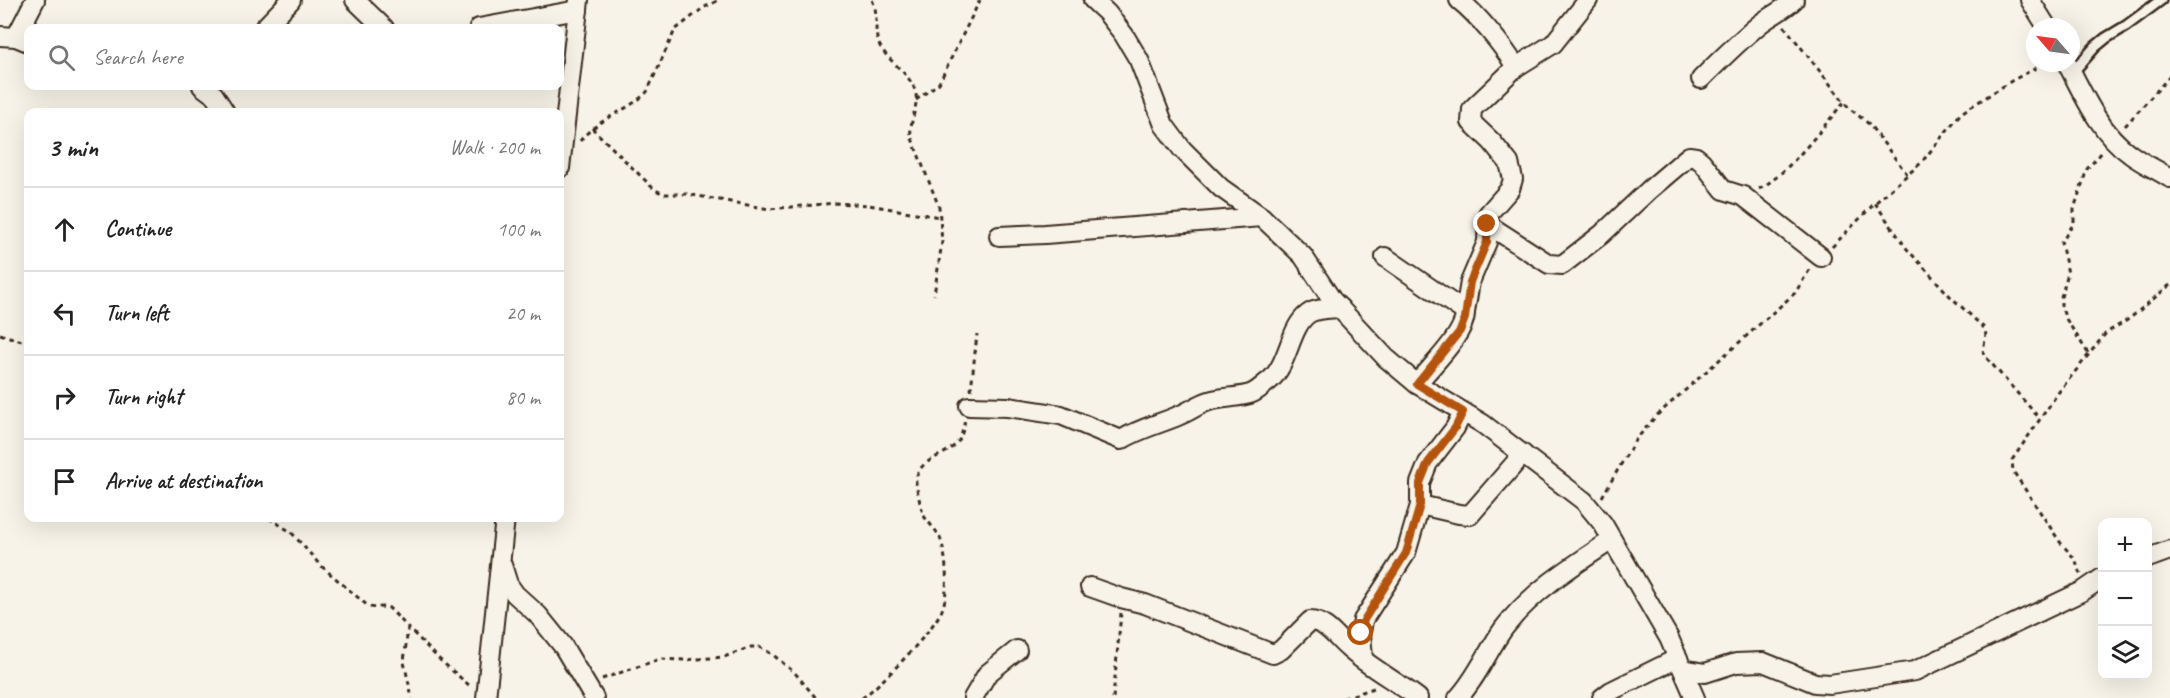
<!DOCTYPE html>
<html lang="en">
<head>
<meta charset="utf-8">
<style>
  :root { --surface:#fff; --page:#f6f6f6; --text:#222; --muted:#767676; --line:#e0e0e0 }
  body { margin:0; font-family:Caveat,sans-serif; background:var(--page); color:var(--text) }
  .controls { position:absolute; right:18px; bottom:18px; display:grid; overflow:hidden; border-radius:12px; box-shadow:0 6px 24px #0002 }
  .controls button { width:54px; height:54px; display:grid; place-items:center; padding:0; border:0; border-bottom:2px solid var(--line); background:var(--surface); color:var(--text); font:30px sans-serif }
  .compass { position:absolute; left:2026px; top:18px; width:54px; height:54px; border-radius:50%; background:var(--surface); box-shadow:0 6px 24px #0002; rotate:298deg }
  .stop { position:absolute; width:18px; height:18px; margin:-14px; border:4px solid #b45309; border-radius:50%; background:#fff }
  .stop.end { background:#b45309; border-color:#fff; box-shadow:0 2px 6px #0008 }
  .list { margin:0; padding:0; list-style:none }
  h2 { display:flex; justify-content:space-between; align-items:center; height:78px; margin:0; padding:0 24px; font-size:26px }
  h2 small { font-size:20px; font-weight:400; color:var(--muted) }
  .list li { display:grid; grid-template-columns:39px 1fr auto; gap:18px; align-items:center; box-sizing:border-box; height:84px; padding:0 24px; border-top:2px solid var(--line) }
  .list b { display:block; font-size:22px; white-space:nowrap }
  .list em { font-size:20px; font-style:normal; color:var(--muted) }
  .icon { flex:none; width:33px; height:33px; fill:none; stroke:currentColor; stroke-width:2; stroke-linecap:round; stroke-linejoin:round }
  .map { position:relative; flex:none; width:2170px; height:698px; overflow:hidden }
  .search { position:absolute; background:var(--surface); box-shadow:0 6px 24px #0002; left:24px; top:24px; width:540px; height:66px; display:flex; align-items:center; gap:15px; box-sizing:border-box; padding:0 21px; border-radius:12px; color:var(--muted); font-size:22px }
  .panel { position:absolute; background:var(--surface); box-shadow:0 6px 24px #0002; left:24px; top:108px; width:540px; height:414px; border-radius:12px }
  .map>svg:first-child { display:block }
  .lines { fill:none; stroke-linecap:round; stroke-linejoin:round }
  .service-casing { stroke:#3b2a1e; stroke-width:14 }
  .minor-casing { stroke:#3b2a1e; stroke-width:22 }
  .path { stroke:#3b2a1e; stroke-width:3; stroke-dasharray:4.5 4.5; stroke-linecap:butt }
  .service { stroke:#f7f3e8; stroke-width:9 }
  .minor { stroke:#f7f3e8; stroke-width:18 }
  .route { stroke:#b45309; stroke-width:8 }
</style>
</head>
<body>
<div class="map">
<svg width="2170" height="698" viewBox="0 0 2170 698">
  <rect width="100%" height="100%" fill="#f7f3e8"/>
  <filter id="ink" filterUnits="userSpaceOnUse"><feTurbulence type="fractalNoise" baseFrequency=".0167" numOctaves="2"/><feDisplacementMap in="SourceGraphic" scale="12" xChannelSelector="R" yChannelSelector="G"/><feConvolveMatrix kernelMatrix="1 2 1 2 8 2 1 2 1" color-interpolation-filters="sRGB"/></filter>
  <g filter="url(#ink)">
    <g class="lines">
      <defs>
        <polyline id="service" points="2072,73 2095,47 2106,38 2126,26 2161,0"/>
        <g id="minor">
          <polyline points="355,0 384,28"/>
          <polyline points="1093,0 1107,13 1124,35 1139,60 1164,125 1182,149 1221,188 1262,217 1303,256 1332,300 1386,358 1417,384 1483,424 1584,501 1603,524 1669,638 1695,698"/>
          <path d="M1459 0C1478 15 1503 46 1516 67"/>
          <polyline points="2030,0 2047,27"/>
          <polyline points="264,28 291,0"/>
          <polyline points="479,28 578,10"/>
          <polyline points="0,36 16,37 28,42"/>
          <polyline points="16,37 35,0"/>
          <path d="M2067 63C2083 94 2100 133 2130 154 2142 163 2157 170 2170 178"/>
          <path d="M1701 79C1720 60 1739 41 1760 24 1771 15 1784 10 1794 0"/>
          <polyline points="202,86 214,95 225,112"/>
          <polyline points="560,168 579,0"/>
          <polyline points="1487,224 1549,264 1562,265 1602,234 1649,190 1689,156 1696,157 1702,162 1724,190 1743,196 1821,257"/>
          <polyline points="999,236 1045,234 1262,217"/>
          <path d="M1385 257 1465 312C1466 334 1430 367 1417 384"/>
          <polyline points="1465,312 1470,282 1487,242 1488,214 1510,189 1513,179 1509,163 1492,142 1471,122 1472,109 1516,67 1553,44 1588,0"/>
          <path d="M969 406 1008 407 1061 415 1121 440C1140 428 1160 424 1180 415 1190 411 1199 404 1209 401 1222 397 1237 398 1250 394 1257 392 1263 385 1269 381 1289 365 1289 328 1308 314 1316 308 1330 309 1340 308"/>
          <polyline points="1420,505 1459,514 1470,515 1523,454"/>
          <polyline points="2148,558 2170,550"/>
          <polyline points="502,565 508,584 515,594 538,615 563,646 594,698"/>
          <path d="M1090 587 1121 598 1145 604 1273 654 1281 650 1310 621C1326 621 1337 639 1348 648 1369 667 1396 681 1418 698"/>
          <polyline points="1363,659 1361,633 1363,620 1406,553 1420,505 1420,483 1428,463 1455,428 1463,412"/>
          <polyline points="1683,669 1705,673 1736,663 1763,662 1815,683 1830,684 1915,671 2083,591 2102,578"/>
          <polyline points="486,698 505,518"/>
          <polyline points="973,698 987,674 1017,650"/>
          <path d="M1458 698C1477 678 1488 650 1504 628 1532 591 1574 565 1612 540"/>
          <polyline points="1602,698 1611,691 1678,658"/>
        </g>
      </defs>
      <!-- service casing -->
      <use href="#service" class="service-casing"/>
      <!-- minor casing -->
      <use href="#minor" class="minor-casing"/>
      <!-- path -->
      <g class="path">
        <path d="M872 0C880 14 872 32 880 46 889 63 912 74 916 94 918 108 909 122 911 136L939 207 942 242 934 295"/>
        <polyline points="1784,26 1849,108 1869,124 1907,174"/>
        <polyline points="916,100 939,83 980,0"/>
        <polyline points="2125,126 2170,76"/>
        <polyline points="592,128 655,190 665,194 687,194 769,209 836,203 868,205 940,217"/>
        <path d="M580 141C598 118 627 112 647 92L675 30 703 8 719 0"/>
        <path d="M1759 189C1788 174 1822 128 1844 102"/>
        <path d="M1875 203 1907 249 1950 296 1984 328C1989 337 1981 346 1984 355L2040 419"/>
        <polyline points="1832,247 1875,203 1921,163 1961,113 2013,80 2046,63"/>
        <polyline points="0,334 28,343"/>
        <polyline points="2088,353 2066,319 2061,306 2061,297 2068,273 2061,243 2074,223 2074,209 2087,169 2103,151"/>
        <polyline points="971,390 977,334"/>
        <polyline points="1602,497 1634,442 1656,416 1795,293 1810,269"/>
        <path d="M269 518 291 532 320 565 368 606C375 610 382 605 389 608L440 660 470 686"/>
        <polyline points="2081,574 2075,559 2060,542 2013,471 2012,460 2058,393 2106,333 2129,319 2170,285"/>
        <polyline points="408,627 404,662 412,698"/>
        <polyline points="602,679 660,659 684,660 724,657 751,647 759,647 772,654 795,673 816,698"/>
        <path d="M862 698C882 684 932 632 942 610 949 593 947 555 940 538 936 529 929 524 924 516 922 512 915 484 916 480 919 458 943 458 955 445 962 439 963 428 965 420"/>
        <polyline points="1113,698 1121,613"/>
        <polyline points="1344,698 1374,688"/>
      </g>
      <!-- service -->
      <use href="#service" class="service"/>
      <!-- minor -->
      <use href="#minor" class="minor"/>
    </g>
  </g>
  <g class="lines" filter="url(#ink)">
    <!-- route -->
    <polyline class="route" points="1361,633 1364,620 1406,553 1420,505 1420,483 1428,463 1455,428 1463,412 1417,384 1460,331 1465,318 1470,282 1487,242 1487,224"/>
  </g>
</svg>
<div class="controls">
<button>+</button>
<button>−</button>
<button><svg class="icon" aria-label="layers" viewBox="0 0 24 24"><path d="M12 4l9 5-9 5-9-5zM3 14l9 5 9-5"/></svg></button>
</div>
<svg class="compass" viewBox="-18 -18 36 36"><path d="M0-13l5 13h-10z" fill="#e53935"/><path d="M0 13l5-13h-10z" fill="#767676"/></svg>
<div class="stop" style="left:1361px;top:633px"></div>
<div class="stop end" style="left:1487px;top:224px"></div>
<div class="search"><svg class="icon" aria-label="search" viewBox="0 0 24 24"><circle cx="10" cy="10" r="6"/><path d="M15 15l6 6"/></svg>Search here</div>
<section class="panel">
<h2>3 min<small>Walk · 200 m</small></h2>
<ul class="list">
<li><svg class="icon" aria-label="ahead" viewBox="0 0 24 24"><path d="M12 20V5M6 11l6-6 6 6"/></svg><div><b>Continue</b></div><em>100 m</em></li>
<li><svg class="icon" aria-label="left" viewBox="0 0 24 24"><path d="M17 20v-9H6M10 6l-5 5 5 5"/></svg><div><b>Turn left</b></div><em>20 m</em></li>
<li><svg class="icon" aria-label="right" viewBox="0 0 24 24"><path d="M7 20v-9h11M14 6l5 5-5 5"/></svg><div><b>Turn right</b></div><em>80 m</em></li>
<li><svg class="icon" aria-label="arrive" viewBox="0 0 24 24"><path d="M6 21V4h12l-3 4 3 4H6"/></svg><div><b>Arrive at destination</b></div></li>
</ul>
</section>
</div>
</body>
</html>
